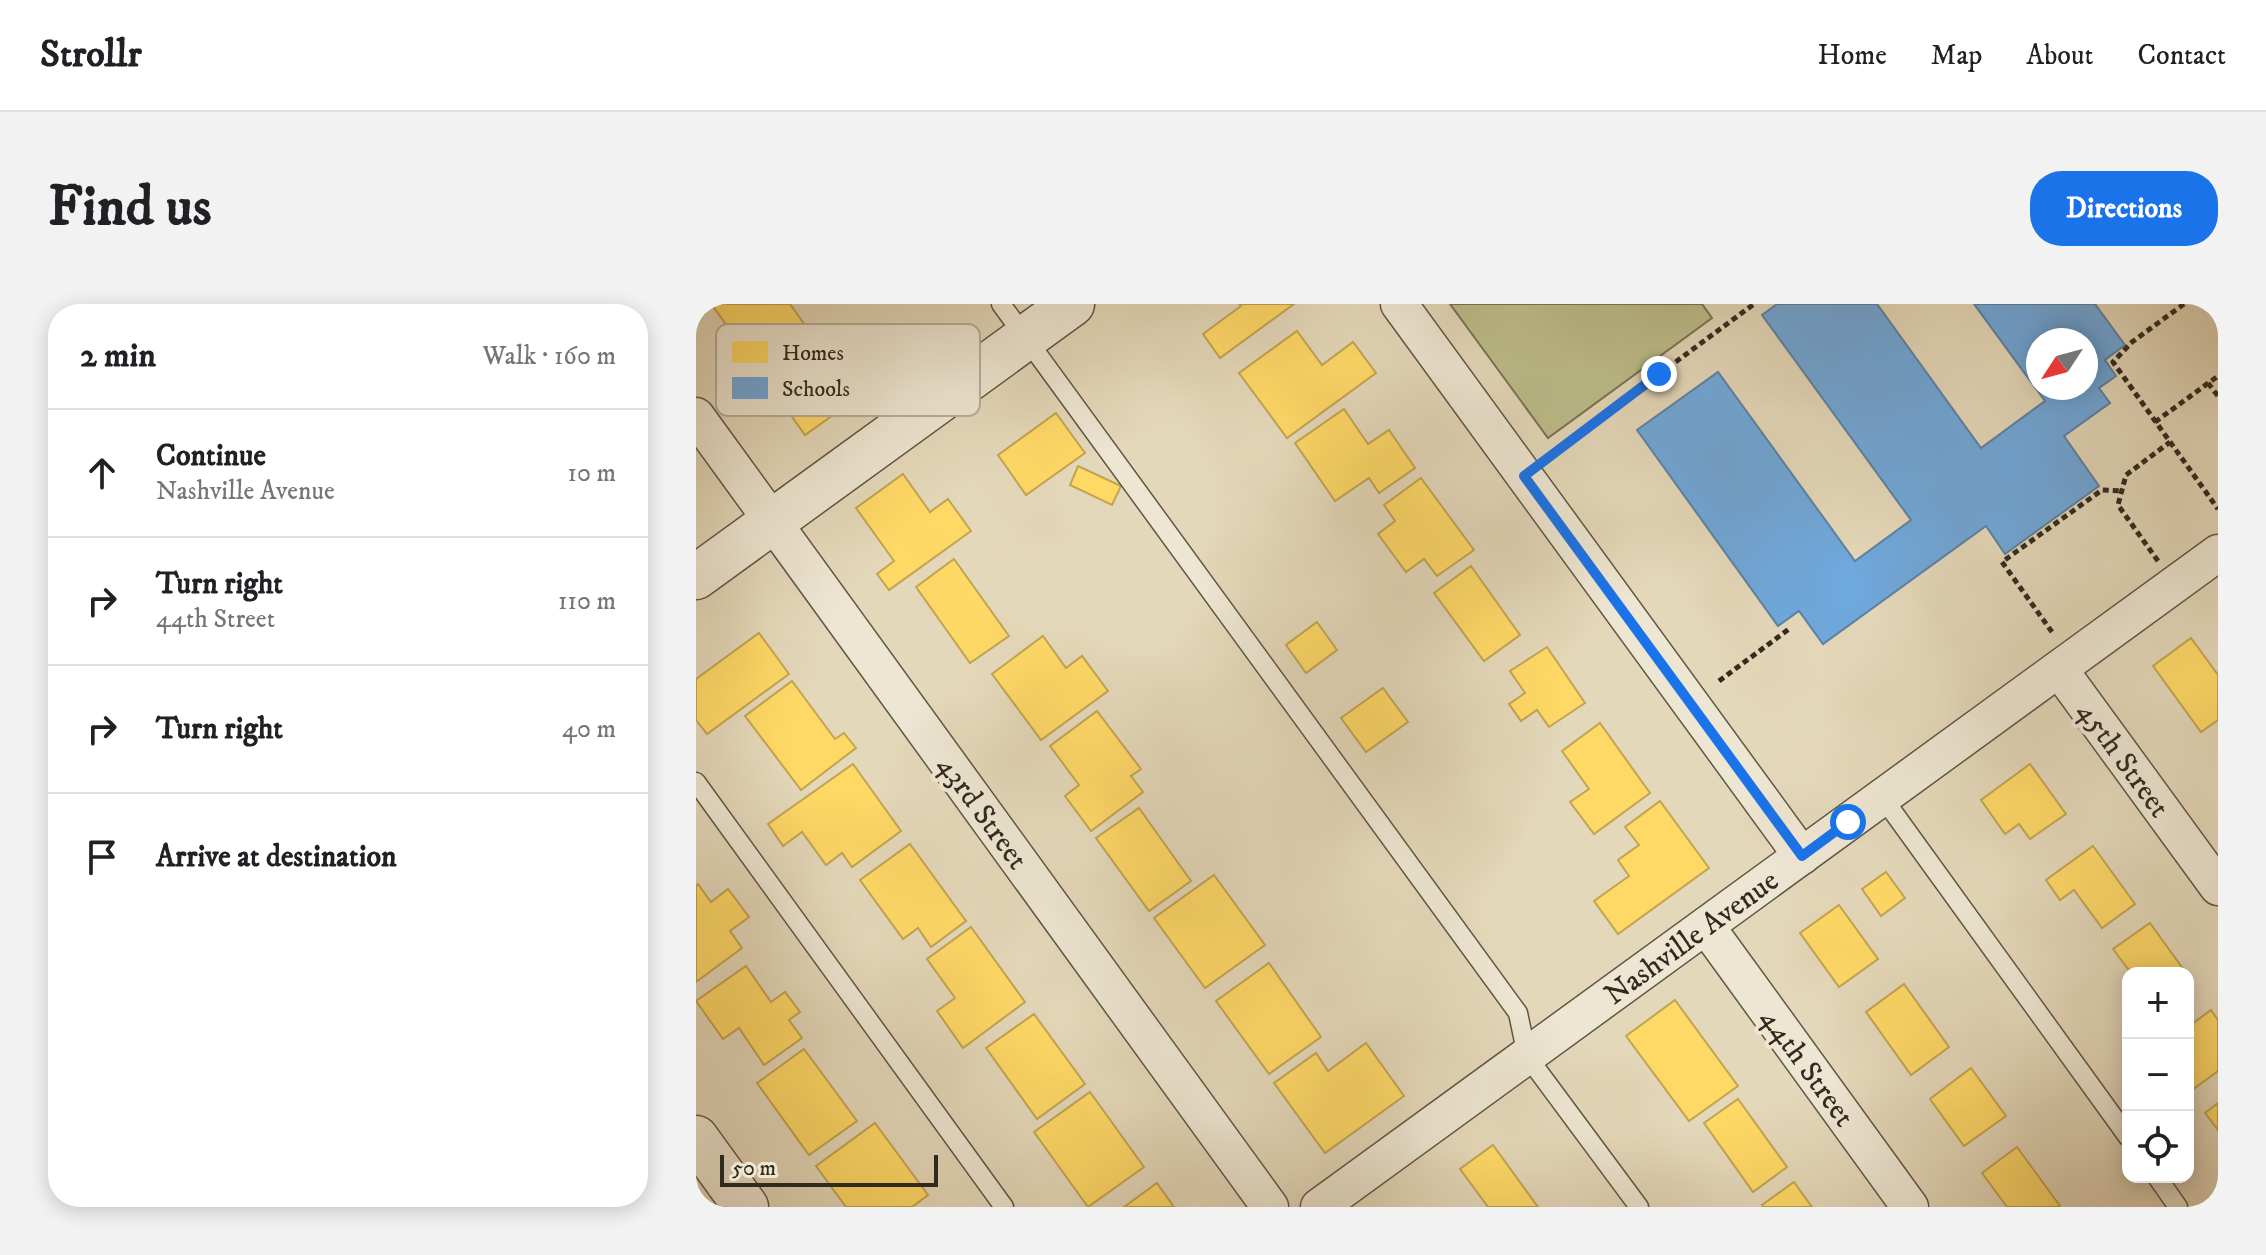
<!DOCTYPE html>
<html lang="en">
<head>
<meta charset="utf-8">
<style>
  :root { --surface:#fff; --page:#f2f2f2; --text:#202124; --muted:#757577; --line:#e0e0e0; --accent:#1a73e8 }
  body { margin:0; font-family:"IM FELL DW Pica",serif; background:var(--page); color:var(--text) }
  .controls { position:absolute; right:24px; bottom:24px; display:grid; overflow:hidden; border-radius:16px; box-shadow:0 4px 20px #0003 }
  .controls button { width:72px; height:72px; display:grid; place-items:center; padding:0; border:0; border-bottom:2px solid var(--line); background:var(--surface); color:var(--text); font:40px sans-serif }
  .compass { position:absolute; left:1330px; top:24px; width:72px; height:72px; border-radius:50%; background:var(--surface); box-shadow:0 4px 20px #0003; rotate:234deg }
  .scale { position:absolute; left:24px; bottom:20px; width:218px; box-sizing:border-box; padding-left:8px; border:4px solid #332a1f; border-top:0; font-size:22px; line-height:28px; white-space:nowrap; color:#332a1f; -webkit-text-stroke:6px #ede6d2; paint-order:stroke }
  .stop { position:absolute; width:24px; height:24px; margin:-18px; border:6px solid #1a73e8; border-radius:50%; background:#fff }
  .stop.end { background:#1a73e8; border-color:#fff; box-shadow:0 2px 8px #0008 }
  .list { margin:0; padding:0; list-style:none }
  h2 { display:flex; justify-content:space-between; align-items:center; height:104px; margin:0; padding:0 32px; font-size:34px }
  h2 small { font-size:26px; font-weight:400; color:var(--muted) }
  .list li { display:grid; grid-template-columns:52px 1fr auto; gap:24px; align-items:center; box-sizing:border-box; height:128px; padding:0 32px; border-top:2px solid var(--line) }
  .list b { display:block; font-size:30px; white-space:nowrap }
  .list p { margin:0; font-size:26px; white-space:nowrap; color:var(--muted) }
  .list em { font-size:26px; font-style:normal; color:var(--muted) }
  .icon { flex:none; width:44px; height:44px; fill:none; stroke:currentColor; stroke-width:2; stroke-linecap:round; stroke-linejoin:round }
  .map { position:relative; flex:none; width:1522px; height:903px; overflow:hidden; border-radius:32px }
  header { display:flex; align-items:center; gap:48px; box-sizing:border-box; height:112px; padding:0 40px; background:var(--surface); border-bottom:2px solid var(--line) }
  header strong { font-size:38px }
  nav { display:flex; gap:44px; margin-inline-start:auto; font-size:28px }
  .intro { display:flex; align-items:center; justify-content:space-between; box-sizing:border-box; height:192px; padding:0 48px }
  h1 { margin:0; font-size:56px }
  .button { padding:20px 36px; border-radius:32px; background:var(--accent); color:#fff; font-size:28px; font-weight:700 }
  main { display:flex; gap:48px; padding:0 48px }
  aside { flex:1; background:var(--surface); border-radius:32px; box-shadow:0 4px 20px #0003 }
  .map>svg:first-child { display:block }
  .green { fill:#bcbc8a; stroke:#787354; stroke-width:2 }
  .homes { fill:#ffd966; stroke:#c2a451; stroke-width:2 }
  .schools { fill:#6fa8dc; stroke:#5d82a3; stroke-width:2; fill-rule:evenodd }
  .lines { fill:none; stroke-linecap:round; stroke-linejoin:round }
  .service-casing { stroke:#5f5646; stroke-width:21 }
  .minor-casing { stroke:#5f5646; stroke-width:39 }
  .tertiary-casing { stroke:#5f5646; stroke-width:47 }
  .path { stroke:#332a1f; stroke-width:5; stroke-dasharray:6 4; stroke-linecap:butt }
  .service { stroke:#ede6d2; stroke-width:18 }
  .minor { stroke:#ede6d2; stroke-width:36 }
  .tertiary { stroke:#ede6d2; stroke-width:44 }
  .route { stroke:#1a73e8; stroke-width:10 }
  .labels { text-anchor:middle; stroke-width:8; stroke-linejoin:round; paint-order:stroke }
  .street-label { font-size:30px; fill:#332a1f; stroke:#ede6d2 }
  .key { fill:#ede6d2; stroke:#b5ae9c; stroke-width:2 }
  .key-label { font-size:22px; fill:#332a1f }
</style>
</head>
<body>
<header>
<strong>Strollr</strong>
<nav><a>Home</a><a>Map</a><a>About</a><a>Contact</a></nav>
</header>
<div class="intro"><h1>Find us</h1><a class="button">Directions</a></div>
<main>
<aside>
<h2>2 min<small>Walk · 160 m</small></h2>
<ul class="list">
<li><svg class="icon" aria-label="ahead" viewBox="0 0 24 24"><path d="M12 20V5M6 11l6-6 6 6"/></svg><div><b>Continue</b><p>Nashville Avenue</p></div><em>10 m</em></li>
<li><svg class="icon" aria-label="right" viewBox="0 0 24 24"><path d="M7 20v-9h11M14 6l5 5-5 5"/></svg><div><b>Turn right</b><p>44th Street</p></div><em>110 m</em></li>
<li><svg class="icon" aria-label="right" viewBox="0 0 24 24"><path d="M7 20v-9h11M14 6l5 5-5 5"/></svg><div><b>Turn right</b></div><em>40 m</em></li>
<li><svg class="icon" aria-label="arrive" viewBox="0 0 24 24"><path d="M6 21V4h12l-3 4 3 4H6"/></svg><div><b>Arrive at destination</b></div></li>
</ul>
</aside>
<div class="map">
<svg width="1522" height="903" viewBox="0 0 1522 903">
  <rect width="100%" height="100%" fill="#e4d8ba"/>
  <filter id="stains"><feTurbulence type="fractalNoise" baseFrequency=".0025" numOctaves="4"/><feColorMatrix values="0 0 0 0 .2 0 0 0 0 .09 0 0 0 0 .02 0 0 0 .5 -.17"/></filter>
  <radialGradient id="worn" r=".72"><stop offset=".6" stop-color="#630" stop-opacity="0"/><stop offset="1" stop-color="#630" stop-opacity=".3"/></radialGradient>
  <!-- green -->
  <polygon class="green" points="754,0 1006,0 1016,14 852,134"/>
  <!-- homes -->
  <g class="homes">
    <polygon points="15,0 94,0 111,24 60,61"/>
    <polygon points="543,0 598,0 524,54 507,30 545,2"/>
    <polygon points="601,27 626,61 657,38 680,69 591,134 543,69"/>
    <polygon points="122,47 158,96 109,131 74,82"/>
    <polygon points="648,105 672,140 693,126 719,164 683,189 673,174 639,197 599,139"/>
    <polygon points="360,109 389,149 330,191 302,151"/>
    <polygon points="382,162 425,182 416,201 374,181"/>
    <polygon points="207,170 234,208 252,195 275,227 193,286 181,270 198,257 160,204"/>
    <polygon points="725,174 778,246 741,272 728,255 710,268 682,230 699,217 688,201"/>
    <polygon points="258,255 313,332 274,359 220,283"/>
    <polygon points="775,262 824,331 788,357 738,289"/>
    <polygon points="621,318 641,346 610,369 590,341"/>
    <polygon points="63,329 93,370 11,430 0,416 0,375"/>
    <polygon points="347,332 370,364 386,352 412,387 345,436 296,370"/>
    <polygon points="1495,334 1522,371 1522,416 1505,428 1457,362"/>
    <polygon points="851,343 889,399 853,423 841,406 825,417 813,400 829,389 814,367"/>
    <polygon points="96,377 139,435 148,429 160,444 105,486 49,412"/>
    <polygon points="687,384 712,418 670,448 645,414"/>
    <polygon points="401,407 445,465 435,472 447,488 395,527 369,492 383,481 354,442"/>
    <polygon points="904,419 954,489 898,530 874,498 893,485 866,447"/>
    <polygon points="157,460 205,527 156,563 146,549 130,561 106,528 87,542 72,520"/>
    <polygon points="1334,460 1370,510 1334,535 1323,520 1309,530 1285,496"/>
    <polygon points="964,497 1013,564 922,630 898,597 933,572 922,556 943,541 929,523"/>
    <polygon points="443,504 495,577 453,607 400,534"/>
    <polygon points="214,540 270,617 235,643 222,624 207,635 164,576"/>
    <polygon points="1397,542 1439,600 1406,624 1378,586 1364,596 1350,576"/>
    <polygon points="1190,568 1209,594 1185,612 1166,585"/>
    <polygon points="518,571 569,641 509,684 458,614"/>
    <polygon points="2,580 15,598 32,585 53,613 34,627 46,644 0,678 0,582"/>
    <polygon points="1143,601 1182,655 1143,683 1104,629"/>
    <polygon points="1454,619 1490,669 1435,669 1417,645"/>
    <polygon points="275,623 329,698 267,744 241,707 259,694 231,655"/>
    <polygon points="573,659 625,733 573,770 520,697"/>
    <polygon points="50,662 75,698 89,688 104,708 93,716 106,734 68,761 43,724 27,735 0,697"/>
    <polygon points="1208,680 1253,743 1215,771 1170,708"/>
    <polygon points="979,696 1042,782 993,817 930,732"/>
    <polygon points="1515,706 1522,716 1522,767 1492,789 1492,723"/>
    <polygon points="338,710 389,780 341,815 290,744"/>
    <polygon points="670,739 708,792 629,849 578,779 620,749 632,767"/>
    <polygon points="108,745 161,817 113,851 61,779"/>
    <polygon points="1275,764 1310,812 1268,842 1234,795"/>
    <polygon points="394,788 448,863 392,903 338,828"/>
    <polygon points="1042,795 1091,863 1057,888 1008,819"/>
    <polygon points="1522,799 1522,826 1509,809"/>
    <polygon points="179,819 232,891 216,903 150,903 120,862"/>
    <polygon points="797,841 842,903 792,903 764,865"/>
    <polygon points="1321,843 1364,902 1363,903 1311,903 1286,869"/>
    <polygon points="1098,878 1116,903 1067,903 1066,901"/>
    <polygon points="461,879 478,903 428,903"/>
  </g>
  <!-- schools -->
  <path class="schools" d="M1081 0H1181L1285 144 1349 97 1278 0H1399L1429 41 1409 56 1420 72 1403 84 1414 99 1368 132 1403 182 1309 250 1290 222 1127 340 1103 307 1082 322 941 126 1022 68 1159 257 1215 216 1066 11ZM1342 36H1390V84H1342Z"/>
  <g class="lines">
    <defs>
      <g id="service">
        <polyline points="305,0 822,709 831,752 943,903"/>
        <polyline points="0,478 308,903"/>
        <polyline points="1187,494 1432,833"/>
        <polyline points="1461,873 1482,903"/>
      </g>
      <g id="minor">
        <polyline points="703,0 1106,552"/>
        <polyline points="0,112 574,903"/>
        <polyline points="1363,365 1522,583"/>
        <polyline points="1010,622 1214,903"/>
        <polyline points="623,903 1522,249"/>
      </g>
      <g id="tertiary">
        <polyline points="0,273 376,0"/>
        <polyline points="0,834 50,903"/>
      </g>
    </defs>
    <!-- service casing -->
    <use href="#service" class="service-casing"/>
    <!-- minor casing -->
    <use href="#minor" class="minor-casing"/>
    <!-- tertiary casing -->
    <use href="#tertiary" class="tertiary-casing"/>
    <!-- path -->
    <g class="path">
      <polyline points="1488,0 1436,38 1417,58 1522,205"/>
      <polyline points="1512,79 1522,92"/>
      <polyline points="1459,118 1522,72"/>
      <polyline points="851,153 1058,0"/>
      <polyline points="1462,257 1422,201 1430,171 1474,138"/>
      <polyline points="1356,328 1306,258 1406,186 1426,187"/>
      <polyline points="1023,377 1093,325"/>
    </g>
    <!-- service -->
    <use href="#service" class="service"/>
    <!-- minor -->
    <use href="#minor" class="minor"/>
    <!-- tertiary -->
    <use href="#tertiary" class="tertiary"/>
  </g>
  <g class="lines">
    <!-- route -->
    <polyline class="route" points="963,70 828,172 1106,552 1152,518"/>
  </g>
  <g class="labels">
    <!-- street labels -->
    <g class="street-label">
      <text transform="translate(1428 455) rotate(54)" y="10">45th Street</text>
      <text transform="translate(287 508) rotate(54)" y="10">43rd Street</text>
      <text transform="translate(995 633) rotate(-36)" y="10">Nashville Avenue</text>
      <text transform="translate(1112 763) rotate(54)" y="10">44th Street</text>
    </g>
  </g>
  <!-- legend -->
  <rect x="20" y="20" width="264" height="92" rx="12" class="key"/>
  <rect x="36" y="37" width="36" height="22" fill="#ffd966"/>
  <rect x="36" y="73" width="36" height="22" fill="#6fa8dc"/>
  <g class="key-label">
    <text x="86" y="56">Homes</text>
    <text x="86" y="92">Schools</text>
  </g>
  <rect width="100%" height="100%" filter="url(#stains)"/>
  <rect width="100%" height="100%" fill="url(#worn)"/>
</svg>
<div class="controls">
<button>+</button>
<button>−</button>
<button><svg class="icon" aria-label="locate" viewBox="0 0 24 24"><circle cx="12" cy="12" r="6"/><path d="M12 2v4M12 18v4M2 12h4M18 12h4"/></svg></button>
</div>
<svg class="compass" viewBox="-18 -18 36 36"><path d="M0-13l5 13h-10z" fill="#e53935"/><path d="M0 13l5-13h-10z" fill="#757577"/></svg>
<div class="scale">50 m</div>
<div class="stop" style="left:1152px;top:518px"></div>
<div class="stop end" style="left:963px;top:70px"></div>
</div>
</main>
</body>
</html>
